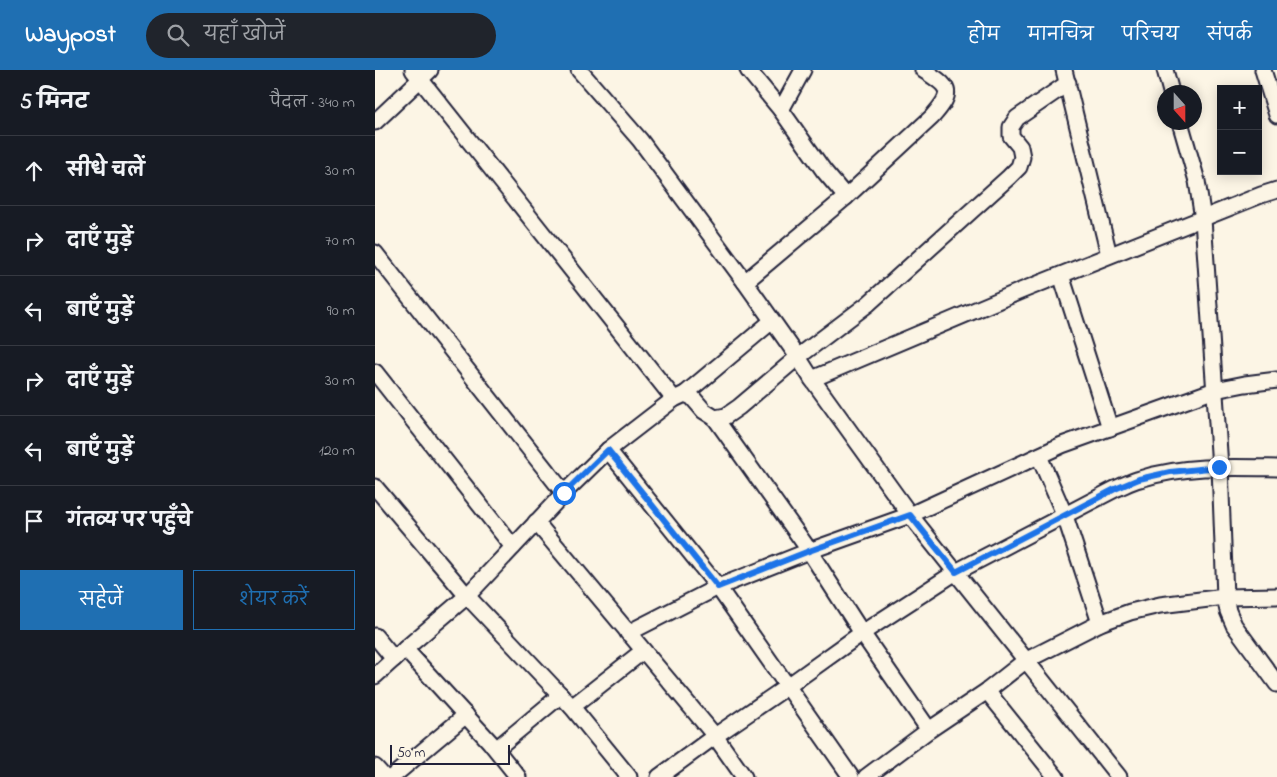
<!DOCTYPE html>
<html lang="hi">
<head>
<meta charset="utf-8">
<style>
  :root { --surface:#171b24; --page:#20242c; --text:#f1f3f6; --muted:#9ea1a6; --line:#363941; --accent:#1f6fb2 }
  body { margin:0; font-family:"Indie Flower","Playpen Sans Deva",sans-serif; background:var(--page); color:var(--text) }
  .controls { position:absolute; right:15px; top:15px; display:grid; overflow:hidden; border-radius:0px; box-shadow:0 2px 12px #0003 }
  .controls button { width:45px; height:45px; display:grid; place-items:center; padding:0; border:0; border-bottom:1px solid var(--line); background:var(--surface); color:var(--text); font:25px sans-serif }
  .compass { position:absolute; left:782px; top:15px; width:45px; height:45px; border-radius:50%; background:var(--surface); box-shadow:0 2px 12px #0003; rotate:159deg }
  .scale { position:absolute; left:15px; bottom:12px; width:120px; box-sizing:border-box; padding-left:5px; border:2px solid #22223b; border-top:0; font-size:14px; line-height:18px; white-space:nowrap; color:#22223b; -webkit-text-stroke:4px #fcf5e5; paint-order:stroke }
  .stop { position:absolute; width:15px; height:15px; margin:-11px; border:4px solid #1a73e8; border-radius:50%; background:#fff }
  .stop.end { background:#1a73e8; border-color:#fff; box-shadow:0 1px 5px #0008 }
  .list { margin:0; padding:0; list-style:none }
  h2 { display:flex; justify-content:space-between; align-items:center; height:65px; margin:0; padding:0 20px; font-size:21px }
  h2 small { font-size:16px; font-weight:400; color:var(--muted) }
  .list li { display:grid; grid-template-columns:32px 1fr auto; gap:15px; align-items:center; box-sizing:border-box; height:70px; padding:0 20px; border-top:1px solid var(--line) }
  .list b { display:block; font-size:19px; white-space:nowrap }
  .list em { font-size:16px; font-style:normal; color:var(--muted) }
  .actions { display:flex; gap:10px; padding:15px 20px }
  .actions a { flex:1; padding:11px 0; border:1px solid var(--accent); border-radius:0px; text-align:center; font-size:18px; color:var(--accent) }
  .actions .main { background:var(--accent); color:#fff }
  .icon { flex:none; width:28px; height:28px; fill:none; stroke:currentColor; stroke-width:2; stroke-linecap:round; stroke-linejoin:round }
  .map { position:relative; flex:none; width:902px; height:707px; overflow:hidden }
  header { display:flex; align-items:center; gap:30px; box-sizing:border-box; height:70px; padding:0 25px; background:var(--accent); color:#fff }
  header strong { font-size:24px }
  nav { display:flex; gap:28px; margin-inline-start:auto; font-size:18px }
  .search { width:350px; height:45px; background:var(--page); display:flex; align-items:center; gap:12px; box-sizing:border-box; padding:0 18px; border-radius:28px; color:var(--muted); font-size:19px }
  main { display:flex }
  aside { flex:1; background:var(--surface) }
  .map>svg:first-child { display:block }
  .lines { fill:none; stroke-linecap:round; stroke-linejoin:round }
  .minor-casing { stroke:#22223b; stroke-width:19 }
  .minor { stroke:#fcf5e5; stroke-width:15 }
  .route { stroke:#1a73e8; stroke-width:6 }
</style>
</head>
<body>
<header>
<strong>Waypost</strong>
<div class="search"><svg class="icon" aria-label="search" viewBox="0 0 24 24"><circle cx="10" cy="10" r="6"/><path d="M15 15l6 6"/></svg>यहाँ खोजें</div>
<nav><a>होम</a><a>मानचित्र</a><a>परिचय</a><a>संपर्क</a></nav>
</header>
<main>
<aside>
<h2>5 मिनट<small>पैदल · 340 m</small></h2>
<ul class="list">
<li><svg class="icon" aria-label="ahead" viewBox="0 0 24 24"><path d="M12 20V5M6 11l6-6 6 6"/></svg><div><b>सीधे चलें</b></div><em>30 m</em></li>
<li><svg class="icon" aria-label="right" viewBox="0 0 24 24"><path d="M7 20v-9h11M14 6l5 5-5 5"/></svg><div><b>दाएँ मुड़ें</b></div><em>70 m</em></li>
<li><svg class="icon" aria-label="left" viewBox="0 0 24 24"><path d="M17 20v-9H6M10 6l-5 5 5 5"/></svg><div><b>बाएँ मुड़ें</b></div><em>90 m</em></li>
<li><svg class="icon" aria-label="right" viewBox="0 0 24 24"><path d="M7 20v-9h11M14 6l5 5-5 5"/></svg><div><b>दाएँ मुड़ें</b></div><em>30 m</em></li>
<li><svg class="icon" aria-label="left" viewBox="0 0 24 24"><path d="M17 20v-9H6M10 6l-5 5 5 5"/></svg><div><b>बाएँ मुड़ें</b></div><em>120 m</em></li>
<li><svg class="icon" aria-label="arrive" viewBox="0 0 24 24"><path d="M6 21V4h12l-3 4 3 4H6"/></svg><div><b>गंतव्य पर पहुँचे</b></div></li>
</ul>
<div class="actions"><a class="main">सहेजें</a><a>शेयर करें</a></div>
</aside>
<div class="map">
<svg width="902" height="707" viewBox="0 0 902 707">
  <rect width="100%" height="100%" fill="#fcf5e5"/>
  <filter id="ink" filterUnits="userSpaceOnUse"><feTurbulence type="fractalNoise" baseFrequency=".02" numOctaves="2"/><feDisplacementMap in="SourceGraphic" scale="10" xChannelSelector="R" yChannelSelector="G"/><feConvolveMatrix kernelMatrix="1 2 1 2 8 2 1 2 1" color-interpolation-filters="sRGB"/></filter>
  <g filter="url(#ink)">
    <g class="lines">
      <defs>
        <g id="minor">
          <polyline points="38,0 299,329"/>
          <polyline points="204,0 265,70 370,212 423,287 437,309 535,445 744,707"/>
          <polyline points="373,0 406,40 449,101 471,127"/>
          <polyline points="689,0 734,185"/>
          <polyline points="790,0 796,22"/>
          <polyline points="888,0 902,45"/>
          <polyline points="406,40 428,0"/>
          <polyline points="0,52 55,0"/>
          <polyline points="805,52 822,111 828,149 845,397 850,527 853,541 859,555 902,614"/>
          <polyline points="0,183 189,423"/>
          <polyline points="686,205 735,358"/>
          <path d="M370 212 471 127 557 47C580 21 575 17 548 0"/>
          <polyline points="0,302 138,477"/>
          <polyline points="437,309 648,220 886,125 902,120"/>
          <polyline points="310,324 397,251"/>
          <polyline points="340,348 429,473 487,563 554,660"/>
          <polyline points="233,380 343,517 476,707"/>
          <polyline points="664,386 690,446 725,553"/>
          <polyline points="0,417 92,526 197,637 254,707"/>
          <polyline points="161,452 340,666 369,707"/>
          <polyline points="253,563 343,517 434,481 535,445 687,375 840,320 870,314 902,310"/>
          <polyline points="0,566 19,589"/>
          <polyline points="30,579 115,672 143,707"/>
          <polyline points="0,606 30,579 92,526 189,423 233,380 299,329 310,324 317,327 329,341 340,348 351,346 364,337 423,287 493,234 634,107 644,97 647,87 645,77 636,66 636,57 642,48 693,13"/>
          <polyline points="612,621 681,707"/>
          <polyline points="197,637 268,581"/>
          <polyline points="121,679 186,625"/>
          <polyline points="0,697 9,707"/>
          <polyline points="17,707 91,645"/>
          <path d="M284 707 340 666 413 616 487 563 581 502 740 419C748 416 756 411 765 409 809 395 856 397 902 398"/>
          <polyline points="491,707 554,660 612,621 650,591 725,553 755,542 785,535 850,527 902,526"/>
        </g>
      </defs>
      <!-- minor casing -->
      <use href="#minor" class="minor-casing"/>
      <!-- minor -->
      <use href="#minor" class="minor"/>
    </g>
  </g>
  <g class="lines" filter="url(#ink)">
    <!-- route -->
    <polyline class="route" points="189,423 233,380 343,517 434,481 535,445 581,502 740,419 764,409 795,402 844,397"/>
  </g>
</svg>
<div class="controls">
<button>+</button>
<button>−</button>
</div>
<svg class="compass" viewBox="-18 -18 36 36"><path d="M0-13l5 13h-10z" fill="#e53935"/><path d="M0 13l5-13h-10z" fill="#9ea1a6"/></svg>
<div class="scale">50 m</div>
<div class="stop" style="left:189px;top:423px"></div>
<div class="stop end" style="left:844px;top:397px"></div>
</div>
</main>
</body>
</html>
